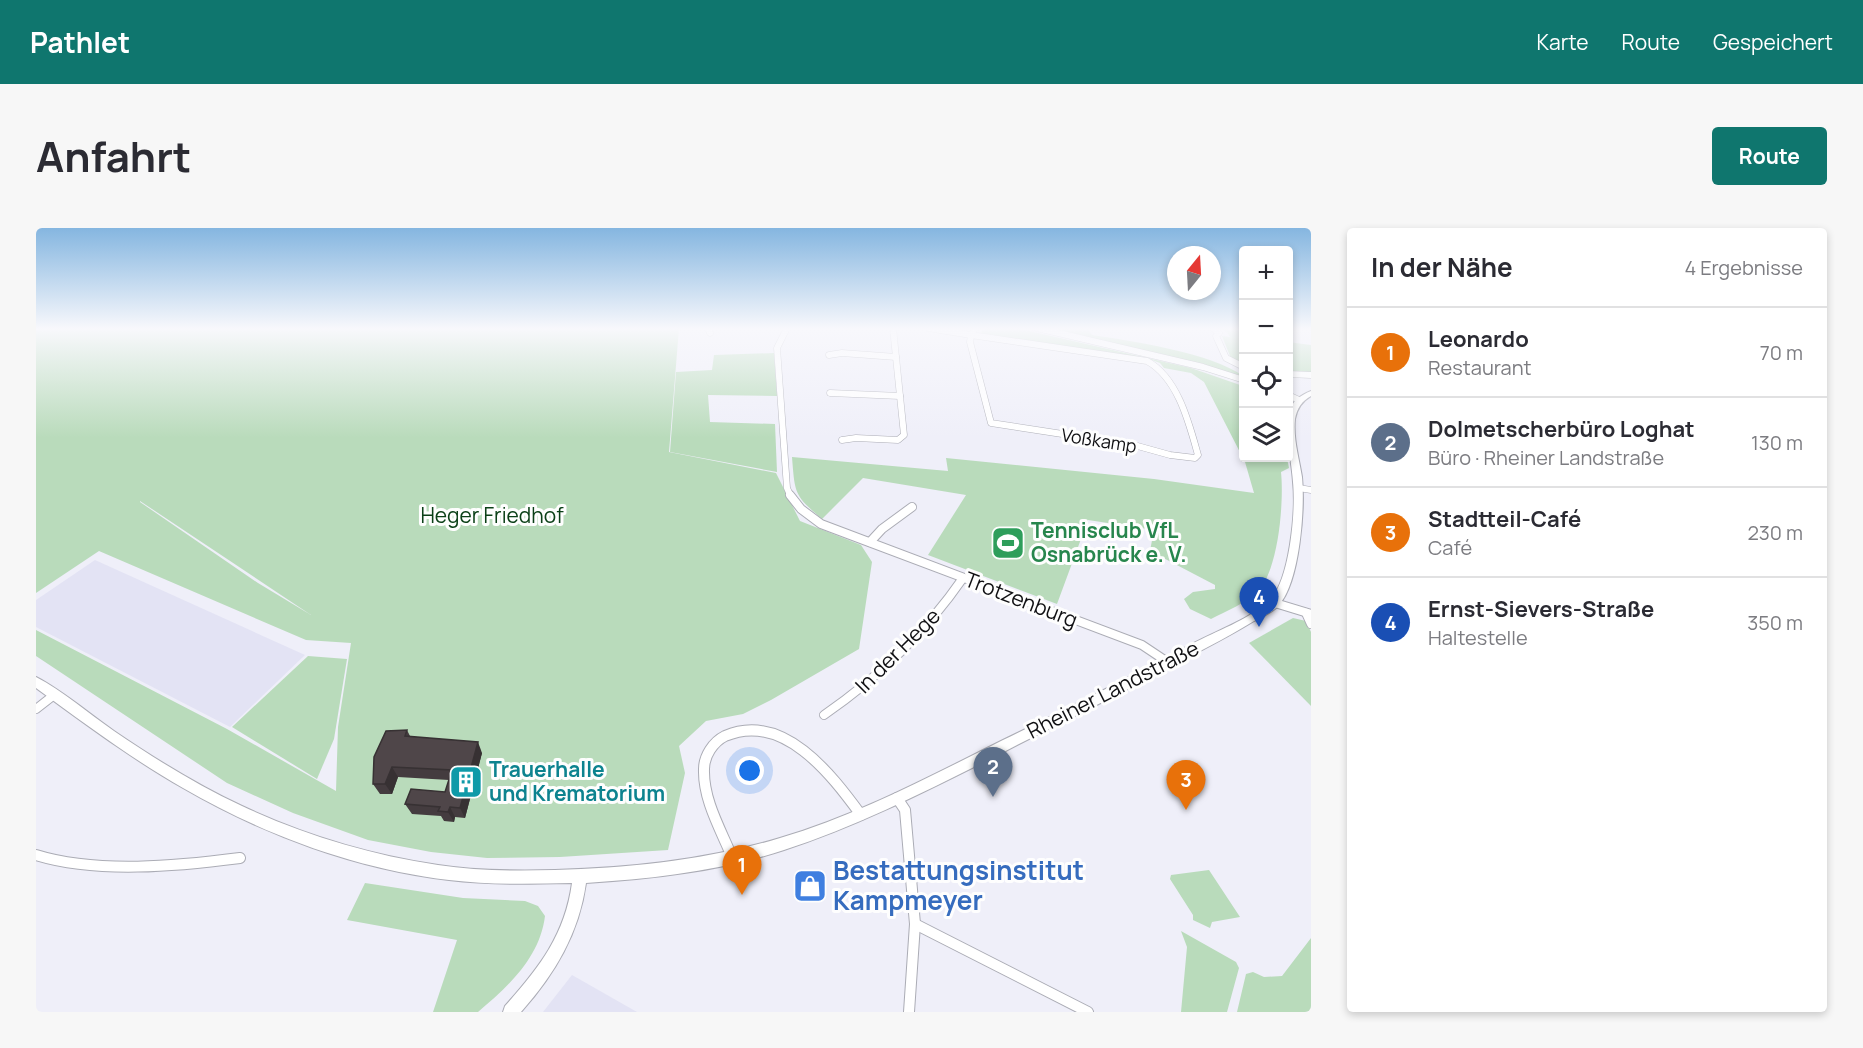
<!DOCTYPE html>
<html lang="de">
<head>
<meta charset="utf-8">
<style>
  :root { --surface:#fff; --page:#f7f7f7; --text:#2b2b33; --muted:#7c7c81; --line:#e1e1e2; --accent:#0f766e }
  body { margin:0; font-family:Manrope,sans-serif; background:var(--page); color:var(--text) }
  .controls { position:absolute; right:18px; top:18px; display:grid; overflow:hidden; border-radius:6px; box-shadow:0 3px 9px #0003 }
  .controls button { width:54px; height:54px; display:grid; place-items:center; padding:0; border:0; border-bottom:2px solid var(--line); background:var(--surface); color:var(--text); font:30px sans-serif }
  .compass { position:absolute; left:1131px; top:18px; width:54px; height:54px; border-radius:50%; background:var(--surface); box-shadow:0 3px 9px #0003; rotate:18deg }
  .you { position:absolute; left:714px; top:543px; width:21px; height:21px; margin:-15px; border:4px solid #fff; border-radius:50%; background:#1a73e8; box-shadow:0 0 0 9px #1a73e833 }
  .badge { display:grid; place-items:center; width:39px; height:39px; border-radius:50%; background:var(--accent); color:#fff; font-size:20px; font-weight:700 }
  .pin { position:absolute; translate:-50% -50px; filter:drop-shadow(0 2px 3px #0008) }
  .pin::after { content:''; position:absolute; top:32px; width:21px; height:18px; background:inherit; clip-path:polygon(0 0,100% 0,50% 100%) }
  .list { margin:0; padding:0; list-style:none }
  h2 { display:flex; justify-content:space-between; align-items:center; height:78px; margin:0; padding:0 24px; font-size:26px }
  h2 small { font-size:20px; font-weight:400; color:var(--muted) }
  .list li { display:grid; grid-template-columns:39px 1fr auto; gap:18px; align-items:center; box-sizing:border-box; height:90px; padding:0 24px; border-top:2px solid var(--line) }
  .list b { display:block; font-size:22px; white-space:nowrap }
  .list p { margin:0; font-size:20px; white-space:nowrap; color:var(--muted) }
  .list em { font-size:20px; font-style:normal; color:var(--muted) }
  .icon { flex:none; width:33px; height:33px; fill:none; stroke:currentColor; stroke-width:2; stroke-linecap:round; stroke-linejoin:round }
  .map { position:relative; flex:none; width:1275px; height:784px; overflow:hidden; border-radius:6px }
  header { display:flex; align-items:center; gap:36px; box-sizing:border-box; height:84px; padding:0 30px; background:var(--accent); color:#fff }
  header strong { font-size:28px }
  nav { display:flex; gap:33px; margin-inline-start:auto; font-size:21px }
  .intro { display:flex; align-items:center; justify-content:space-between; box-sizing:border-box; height:144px; padding:0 36px }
  h1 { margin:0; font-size:42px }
  .button { padding:15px 27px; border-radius:6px; background:var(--accent); color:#fff; font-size:21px; font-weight:700 }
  main { display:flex; gap:36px; padding:0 36px }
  aside { flex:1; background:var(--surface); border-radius:6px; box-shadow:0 3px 9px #0003 }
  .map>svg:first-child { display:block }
  .built { fill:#e3e3f4 }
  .green { fill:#b9dbbb; fill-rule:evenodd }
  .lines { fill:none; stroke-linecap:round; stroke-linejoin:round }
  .street-far2-casing { stroke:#abacb5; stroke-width:7 }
  .street-far1-casing { stroke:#abacb5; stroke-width:10 }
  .street-casing { stroke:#abacb5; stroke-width:12 }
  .secondary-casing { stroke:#abacb5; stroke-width:2 }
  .street-far2 { stroke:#fff; stroke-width:6 }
  .street-far1 { stroke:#fff; stroke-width:8 }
  .street { stroke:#fff; stroke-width:10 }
  .secondary { fill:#fff; fill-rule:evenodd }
  .wall { fill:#443c3f }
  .shaded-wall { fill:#373133 }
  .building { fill:#4f4649; stroke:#373133; stroke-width:1.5 }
  .labels { text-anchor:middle; stroke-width:6; stroke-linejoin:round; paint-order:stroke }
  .far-street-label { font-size:18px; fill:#101013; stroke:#fefefe }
  .park-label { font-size:21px; fill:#0b4017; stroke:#fefefe }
  .leisure-label { font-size:21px; font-weight:bold; fill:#27864d; stroke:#fefefe; text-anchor:start }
  .street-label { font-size:21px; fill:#101013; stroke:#fefefe }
  .culture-label { font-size:21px; font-weight:bold; fill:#0d838f; stroke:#fefefe; text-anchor:start }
  .near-shop-label { font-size:26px; font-weight:bold; fill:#366cbe; stroke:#fefefe; text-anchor:start }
</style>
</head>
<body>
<header>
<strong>Pathlet</strong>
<nav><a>Karte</a><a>Route</a><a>Gespeichert</a></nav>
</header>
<div class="intro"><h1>Anfahrt</h1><a class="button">Route</a></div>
<main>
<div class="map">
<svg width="1275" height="784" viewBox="0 0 1275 784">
  <rect width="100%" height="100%" fill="#efeff9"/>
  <!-- built -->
  <g class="built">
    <polygon points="59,332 269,427 194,499 0,399 0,372"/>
    <polygon points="536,747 601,784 507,784"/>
  </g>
  <!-- green -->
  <g class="green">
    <path d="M0 100H643L633 224 740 245 764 293 825 317 836 334 823 421 735 472 707 486 670 493 643 518 649 545 632 622 524 629 451 630 395 624 332 612 257 585 191 555 0 428V402L191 501 300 563 302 499 315 415 270 412 63 323 0 365ZM104 274V273L275 387 222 355Z"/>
    <path d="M949 100H981L1011 107 1155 140 1207 158 1208 230H1251L1253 240 1245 244C1248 273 1243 339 1223 362 1211 375 1190 383 1175 391L1154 381 1148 371 1157 364 1179 361V357L1114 323 1118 302 1052 292 1021 376 892 327 930 267 827 250 786 291C758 267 759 266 756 229L912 243 910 230 1118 251 1218 265 1209 234 1168 154 1155 145 1128 140 1124 135 1116 132 946 107 945 104Z"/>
    <path d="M1013 100H1051L1056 107C1096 113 1176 125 1207 148Z"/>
    <polygon points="1182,100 1197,100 1207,104 1207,117 1205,118 1207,138 1196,133 1186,108 1194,109 1191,104"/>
    <polygon points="1252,114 1275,117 1275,144 1253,144"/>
    <polygon points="738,125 741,168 672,167 674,194 739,196 741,244 634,224 640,144 676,142 678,127"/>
    <polygon points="1257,390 1270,393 1275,404 1275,478 1213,415"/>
    <polygon points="272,428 311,431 298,511 281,551 196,499"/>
    <polygon points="1173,642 1204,689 1176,694 1174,700 1157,692 1157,687 1134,651 1135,647"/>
    <path d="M329 655 427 670 489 673 502 678 509 688C504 729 473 758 442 784H397L421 712 311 692Z"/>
    <polygon points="1145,703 1200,734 1203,740 1191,784 1145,784 1151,719"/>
    <polygon points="1275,710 1275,784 1201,784 1210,746 1217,744 1228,749 1246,748"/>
  </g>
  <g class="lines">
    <defs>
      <g id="street-far2">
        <polyline points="672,100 674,105"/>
        <polyline points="751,100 741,120 751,260 755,269"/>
        <polyline points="892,100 935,107"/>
        <polyline points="1001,100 1167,139 1208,152"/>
        <polyline points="1177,100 1183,105 1180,108 1190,130 1208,139"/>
        <path d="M935 107 1111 133C1142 150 1153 195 1162 227L1159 230 1134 227 1098 217 955 195 934 114Z"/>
        <polyline points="935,107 939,100"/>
        <polyline points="793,127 806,125 860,129"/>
        <polyline points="1252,146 1275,147"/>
        <polyline points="794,165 864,168"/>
        <polyline points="1252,167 1263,172"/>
        <polyline points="806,212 820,210 862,212 868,207 857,100"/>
        <polyline points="1263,260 1275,262"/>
      </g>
      <g id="street-far1">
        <polyline points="754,267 765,281 785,296 1106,417 1133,435"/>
        <polyline points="834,314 846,301 876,279"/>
        <polyline points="1239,375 1275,386"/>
        <polyline points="1270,385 1275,396"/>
        <polyline points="0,481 18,467"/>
        <path d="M788 487C843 449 889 405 927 350"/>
      </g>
      <g id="street">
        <polyline points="861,570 869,582 879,696 873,784"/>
        <path d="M0 627C61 646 142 638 204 630"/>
        <path d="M696 629C685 602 667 572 668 541 668 528 677 514 689 508 747 483 795 546 825 587"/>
        <polyline points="879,696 1052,784"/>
      </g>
      <path id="secondary" d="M1275 163V168C1266 173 1261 180 1259 191 1257 211 1263 230 1266 249 1269 280 1264 353 1243 377 1237 384 1226 389 1218 393 1189 411 1158 426 1128 442 1073 472 1017 498 962 527 892 562 822 598 748 622 684 643 617 651 550 655 543 705 519 746 485 784H467L469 778C503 740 529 707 536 655 495 656 454 657 413 652 320 641 228 607 147 560 96 531 48 495 0 460V449C27 463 52 485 78 503 119 531 161 557 206 578 268 607 335 627 402 637 440 643 480 643 519 642 595 640 671 632 744 610 822 587 895 548 967 512 1031 481 1094 449 1156 416 1180 403 1212 392 1232 374 1254 355 1260 282 1257 254 1256 235 1248 202 1253 184 1256 173 1265 167 1275 163Z"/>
    </defs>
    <!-- street-far2 casing -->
    <use href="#street-far2" class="street-far2-casing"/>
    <!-- street-far1 casing -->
    <use href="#street-far1" class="street-far1-casing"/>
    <!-- street casing -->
    <use href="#street" class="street-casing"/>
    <!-- secondary casing -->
    <use href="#secondary" class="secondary-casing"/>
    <!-- street-far2 -->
    <use href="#street-far2" class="street-far2"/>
    <!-- street-far1 -->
    <use href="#street-far1" class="street-far1"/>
    <!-- street -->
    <use href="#street" class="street"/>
    <!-- secondary -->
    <use href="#secondary" class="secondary"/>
  </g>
  <!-- wall -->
  <polygon class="wall" points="371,502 374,508 446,525 429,590 419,589 418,594 408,593 405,588 376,586 369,576 409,564 413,552 362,549 356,566 344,566 337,556"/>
  <!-- shaded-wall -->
  <g class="shaded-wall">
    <polygon points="442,514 446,525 429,590 424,580"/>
    <polygon points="356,539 362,549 356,566 349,556"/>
    <polygon points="414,579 419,589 418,594 412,584"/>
  </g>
  <!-- building -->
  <polygon class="building" points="371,502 369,508 442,514 424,580 414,579 412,584 402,583 404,579 369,576 375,561 409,564 416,542 356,539 349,556 337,556 338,529 350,503"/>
  <!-- sky -->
  <linearGradient id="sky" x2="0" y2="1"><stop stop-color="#85b6e0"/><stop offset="0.48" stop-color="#f8f8fc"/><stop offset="1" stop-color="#f8f8fc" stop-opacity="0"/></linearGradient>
  <rect width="1275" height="210" fill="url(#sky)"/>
  <!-- icons -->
  <defs>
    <symbol id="stadium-square" viewBox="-11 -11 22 22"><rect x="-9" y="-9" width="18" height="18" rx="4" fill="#2e9e5b" stroke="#fefefe"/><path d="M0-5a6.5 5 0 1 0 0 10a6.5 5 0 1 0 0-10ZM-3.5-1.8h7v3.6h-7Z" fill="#fff"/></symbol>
    <symbol id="building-square" viewBox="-11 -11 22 22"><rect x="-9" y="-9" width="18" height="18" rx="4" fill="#0f9aa8" stroke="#fefefe"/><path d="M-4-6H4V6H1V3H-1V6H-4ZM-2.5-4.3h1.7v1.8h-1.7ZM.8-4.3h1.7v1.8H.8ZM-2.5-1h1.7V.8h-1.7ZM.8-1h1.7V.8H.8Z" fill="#fff"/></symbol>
    <symbol id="shop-square" viewBox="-11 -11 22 22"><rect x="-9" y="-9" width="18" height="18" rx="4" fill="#3f7fe0" stroke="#fefefe"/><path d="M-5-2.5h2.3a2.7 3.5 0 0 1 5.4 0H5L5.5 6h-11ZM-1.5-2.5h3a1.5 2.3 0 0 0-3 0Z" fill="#fff"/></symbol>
  </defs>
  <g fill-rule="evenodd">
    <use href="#stadium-square" x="953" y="296" width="38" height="38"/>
    <use href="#building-square" x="411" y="535" width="38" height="38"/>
    <use href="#shop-square" x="755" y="639" width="38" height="38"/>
  </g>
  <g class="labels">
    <!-- far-street labels -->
    <g class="far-street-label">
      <text transform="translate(1063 213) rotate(9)" y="6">Voßkamp</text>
    </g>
    <!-- park labels -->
    <g class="park-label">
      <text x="456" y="295">Heger Friedhof</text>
    </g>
    <!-- leisure labels -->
    <g class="leisure-label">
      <text x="995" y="310">Tennisclub VfL<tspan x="995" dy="24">Osnabrück e. V.</tspan></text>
    </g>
    <!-- street labels -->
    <g class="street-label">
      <text transform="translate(985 372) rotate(21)" y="7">Trotzenburg</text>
      <text transform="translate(862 423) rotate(-45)" y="7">In der Hege</text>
      <text transform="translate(1077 462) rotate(-27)" y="7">Rheiner Landstraße</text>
    </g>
    <!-- culture labels -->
    <g class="culture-label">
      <text x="453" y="549">Trauerhalle<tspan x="453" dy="24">und Krematorium</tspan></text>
    </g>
    <!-- near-shop labels -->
    <g class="near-shop-label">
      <text x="797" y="652">Bestattungsinstitut<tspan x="797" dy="30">Kampmeyer</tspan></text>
    </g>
  </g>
</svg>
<div class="controls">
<button>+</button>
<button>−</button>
<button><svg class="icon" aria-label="locate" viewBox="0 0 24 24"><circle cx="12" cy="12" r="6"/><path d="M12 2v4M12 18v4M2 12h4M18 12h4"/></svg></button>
<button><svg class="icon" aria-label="layers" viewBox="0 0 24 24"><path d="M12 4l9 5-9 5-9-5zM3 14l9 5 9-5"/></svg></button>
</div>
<svg class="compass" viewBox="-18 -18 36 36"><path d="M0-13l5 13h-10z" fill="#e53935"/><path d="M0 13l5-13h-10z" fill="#7c7c81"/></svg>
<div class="you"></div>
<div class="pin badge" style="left:706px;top:667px;background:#e8710a">1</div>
<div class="pin badge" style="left:957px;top:569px;background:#5c6f8a">2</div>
<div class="pin badge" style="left:1150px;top:582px;background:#e8710a">3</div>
<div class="pin badge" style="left:1223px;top:399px;background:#1a4fb4">4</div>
</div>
<aside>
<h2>In der Nähe<small>4 Ergebnisse</small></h2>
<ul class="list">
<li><span class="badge" style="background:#e8710a">1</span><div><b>Leonardo</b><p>Restaurant</p></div><em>70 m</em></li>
<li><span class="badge" style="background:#5c6f8a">2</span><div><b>Dolmetscherbüro Loghat</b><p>Büro · Rheiner Landstraße</p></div><em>130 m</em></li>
<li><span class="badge" style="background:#e8710a">3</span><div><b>Stadtteil-Café</b><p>Café</p></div><em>230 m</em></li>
<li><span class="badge" style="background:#1a4fb4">4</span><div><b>Ernst-Sievers-Straße</b><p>Haltestelle</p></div><em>350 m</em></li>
</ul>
</aside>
</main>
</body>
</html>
